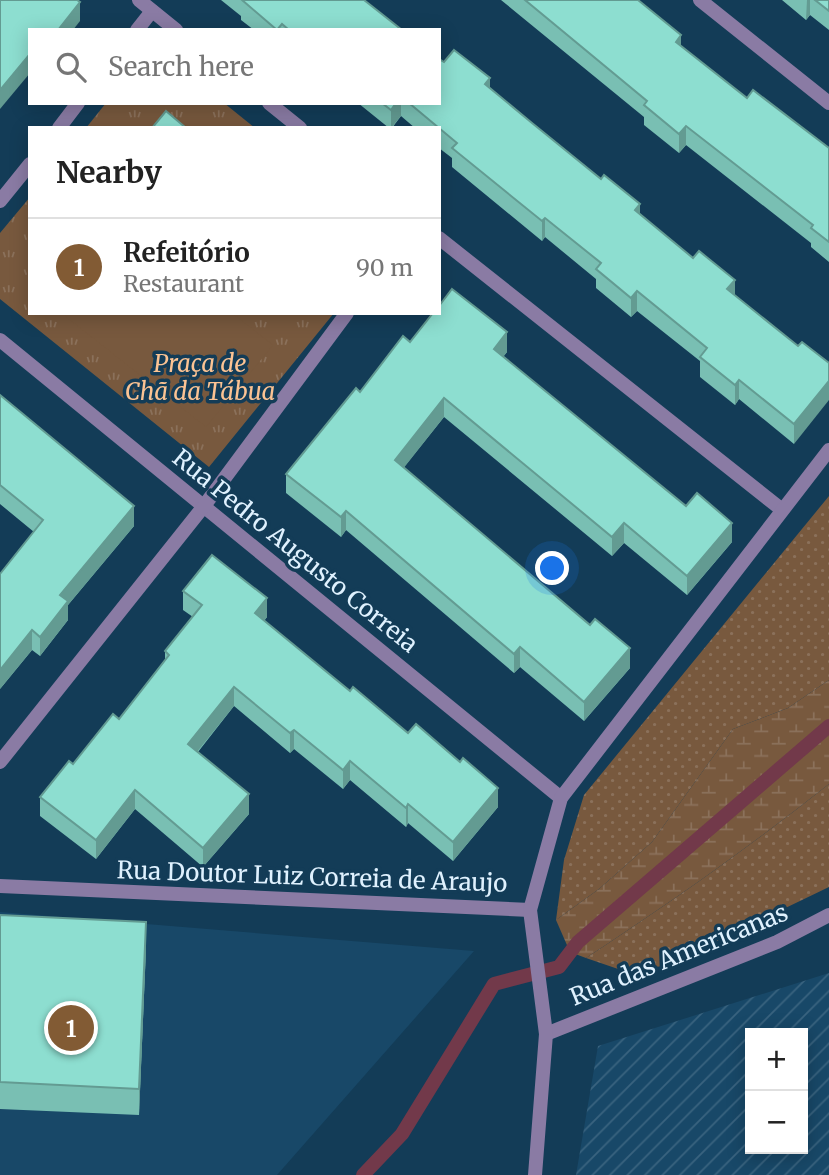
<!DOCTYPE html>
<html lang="en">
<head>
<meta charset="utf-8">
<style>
  :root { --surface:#fff; --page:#f2f2f2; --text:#222; --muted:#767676; --line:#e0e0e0; --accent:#825b34 }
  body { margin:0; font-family:Merriweather,serif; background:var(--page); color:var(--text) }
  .controls { position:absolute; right:21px; bottom:21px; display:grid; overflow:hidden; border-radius:0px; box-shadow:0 4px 18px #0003 }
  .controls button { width:63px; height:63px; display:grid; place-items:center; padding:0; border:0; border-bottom:2px solid var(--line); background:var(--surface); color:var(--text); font:35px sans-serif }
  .you { position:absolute; left:553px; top:569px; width:24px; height:24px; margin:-18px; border:5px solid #fff; border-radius:50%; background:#1a73e8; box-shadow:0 0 0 10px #1a73e833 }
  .badge { display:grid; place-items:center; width:46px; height:46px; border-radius:50%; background:var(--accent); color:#fff; font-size:23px; font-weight:700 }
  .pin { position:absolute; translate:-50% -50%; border:4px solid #fff; box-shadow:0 2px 7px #0006 }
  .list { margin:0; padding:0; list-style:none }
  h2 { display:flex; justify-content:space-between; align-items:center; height:91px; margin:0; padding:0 28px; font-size:30px }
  h2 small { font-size:23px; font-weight:400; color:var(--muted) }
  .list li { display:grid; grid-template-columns:46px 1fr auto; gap:21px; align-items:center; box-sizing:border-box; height:98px; padding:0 28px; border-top:2px solid var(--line) }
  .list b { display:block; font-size:26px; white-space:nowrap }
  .list p { margin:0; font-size:23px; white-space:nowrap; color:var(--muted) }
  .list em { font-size:23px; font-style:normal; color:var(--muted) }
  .icon { flex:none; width:38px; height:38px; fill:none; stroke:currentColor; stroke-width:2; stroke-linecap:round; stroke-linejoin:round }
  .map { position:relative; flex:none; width:829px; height:1175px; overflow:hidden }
  .search { position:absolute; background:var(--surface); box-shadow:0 4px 18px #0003; left:28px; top:28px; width:413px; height:77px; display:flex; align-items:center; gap:18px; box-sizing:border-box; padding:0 24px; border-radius:0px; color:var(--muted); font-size:26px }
  .panel { position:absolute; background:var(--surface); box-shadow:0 4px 18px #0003; left:28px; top:126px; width:413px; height:189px; border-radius:0px }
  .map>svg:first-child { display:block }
  .built { fill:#184868 }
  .industrial { fill:url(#industrial-furrows); fill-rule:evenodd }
  .grass { fill:url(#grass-dots) }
  .wetland { fill:url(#wetland-marsh) }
  .park { fill:url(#park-tufts) }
  .garden { fill:#78593e }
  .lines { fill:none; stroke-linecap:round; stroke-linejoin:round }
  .stream { stroke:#72394a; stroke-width:14 }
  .minor { stroke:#8a7ba4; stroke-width:14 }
  .wall { fill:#79bfb3 }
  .shaded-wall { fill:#639b92 }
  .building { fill:#8dded0; stroke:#639b92; stroke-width:2 }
  .labels { text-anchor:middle; stroke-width:7; stroke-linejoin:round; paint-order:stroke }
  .park-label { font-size:24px; font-style:italic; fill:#fbc393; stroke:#133c57 }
  .street-label { font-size:24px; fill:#dff1fe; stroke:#133c57 }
</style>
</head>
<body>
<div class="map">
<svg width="829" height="1175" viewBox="0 0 829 1175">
  <defs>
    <pattern id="industrial-furrows" width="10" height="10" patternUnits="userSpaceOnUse" patternTransform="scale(1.75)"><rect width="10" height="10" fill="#184868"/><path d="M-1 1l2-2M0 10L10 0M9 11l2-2" fill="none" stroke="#39637f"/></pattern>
    <pattern id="grass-dots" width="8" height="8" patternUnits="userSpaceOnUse" patternTransform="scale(1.75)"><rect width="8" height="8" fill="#78593e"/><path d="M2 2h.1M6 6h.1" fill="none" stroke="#8b715b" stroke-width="1.8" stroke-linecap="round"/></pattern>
    <pattern id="wetland-marsh" width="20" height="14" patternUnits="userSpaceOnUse" patternTransform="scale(1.75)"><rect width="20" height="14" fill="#78593e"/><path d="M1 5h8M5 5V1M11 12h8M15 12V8" fill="none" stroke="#8b715b"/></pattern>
    <pattern id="park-tufts" width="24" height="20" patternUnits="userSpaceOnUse" patternTransform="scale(1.75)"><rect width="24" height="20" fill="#78593e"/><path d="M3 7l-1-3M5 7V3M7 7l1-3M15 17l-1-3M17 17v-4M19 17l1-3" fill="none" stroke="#8b715b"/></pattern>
  </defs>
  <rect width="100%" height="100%" fill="#133c57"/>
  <!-- built -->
  <polygon class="built" points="0,912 474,951 277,1175 0,1175"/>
  <!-- industrial -->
  <path class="industrial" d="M829 973V1175H576L598 1046ZM750 1033H803V1149H750Z"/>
  <!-- grass -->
  <g class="grass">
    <polygon points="829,496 829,680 788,708 733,729 652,842 599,889 556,920 564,860 584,795"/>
    <path d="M829 784V887L665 966 621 970 586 958C670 903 751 846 829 784Z"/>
  </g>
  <!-- wetland -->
  <path class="wetland" d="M829 680V784C751 846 670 903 586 958L570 952 556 920 599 889 652 842 733 729 788 708Z"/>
  <!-- park -->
  <g class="park">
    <polygon points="106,103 224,103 255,128 86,128"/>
    <polygon points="30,197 30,313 334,313 209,467 0,299 0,233"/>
  </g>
  <!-- garden -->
  <polygon class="garden" points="67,313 232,313 273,345 206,427 65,316"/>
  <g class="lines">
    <!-- stream -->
    <polyline class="stream" points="363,1175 402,1134 494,984 559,967 578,942 829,726"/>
    <!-- minor -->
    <g class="minor">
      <polyline points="139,0 176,30"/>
      <polyline points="700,0 829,103"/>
      <polyline points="137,30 152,11"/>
      <polyline points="269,103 300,128"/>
      <polyline points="59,128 78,103"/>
      <polyline points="0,201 30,164"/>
      <polyline points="439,238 781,509"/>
      <polyline points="0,340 561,798"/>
      <polyline points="0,762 204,506 347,313"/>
      <polyline points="0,886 530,910"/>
      <polyline points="546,1034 777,942 829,915"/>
      <polyline points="535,1175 546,1034 530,910 561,798 829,450"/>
    </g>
  </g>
  <!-- wall -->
  <g class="wall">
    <polygon points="221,0 364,0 402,30 254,30 241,20 241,16"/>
    <polygon points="501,0 638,0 681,46 747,98 829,148 829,262 811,247 811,243 686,145 679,153 644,125 644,117"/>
    <polygon points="782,0 829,0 829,30 810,15 806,20"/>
    <polygon points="444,62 490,88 735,295 798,346 794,444 739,399 735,405 700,377 700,361 637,311 631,317 596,288 596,279 545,237 542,241 452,167 452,158 439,148 439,128 415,128 401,116 392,128 389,128 358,103 439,103"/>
    <polygon points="410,342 507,352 503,357 686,506 732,542 687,595 624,543 612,556 444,417 404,467 630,668 584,721 520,667 514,673 346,530 341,537 286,493 286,474 360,392"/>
    <polygon points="0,395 134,526 68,605 68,620 40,656 32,650 0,689 34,532 0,504"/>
    <polygon points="183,591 267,617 264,621 350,691 498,807 453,861 408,823 406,827 350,780 343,789 294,749 290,753 234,706 198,752 249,814 203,867 135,809 96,859 40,816 40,797 119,719 165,660 165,651 193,617 183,610"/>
    <polygon points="0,915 146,948 139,1115 0,1109"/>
  </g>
  <!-- shaded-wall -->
  <g class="shaded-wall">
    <polygon points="807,0 810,0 810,15 806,20"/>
    <polygon points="80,2 80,21 73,30 58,30"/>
    <polygon points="681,35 681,54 676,42"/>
    <polygon points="30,54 30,73 0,109 0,90"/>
    <polygon points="490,78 490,97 485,84"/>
    <polygon points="396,103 401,103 401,116 391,128 391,110"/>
    <polygon points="686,126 686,145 679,153 679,134"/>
    <polygon points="640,204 640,224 635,210"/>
    <polygon points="545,218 545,237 542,241 542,221"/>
    <polygon points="735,280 735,299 727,289"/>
    <polygon points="637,291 637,311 631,317 631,298"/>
    <polygon points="507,332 507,352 494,368 494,349"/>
    <polygon points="739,380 739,399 735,405 735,385"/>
    <polygon points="829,381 829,400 794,444 794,424"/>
    <polygon points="444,398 444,417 395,479 395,460"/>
    <polygon points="134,506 134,526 68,605 68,620 40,656 40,637 60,595"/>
    <polygon points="346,511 346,530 341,537 341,517"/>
    <polygon points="624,523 624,543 612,556 612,537"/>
    <polygon points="732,523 732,542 687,595 687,576"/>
    <polygon points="267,598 267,617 255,632 255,613"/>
    <polygon points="32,630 32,650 0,689 0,670"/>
    <polygon points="520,647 520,667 514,673 514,654"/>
    <polygon points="630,648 630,668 584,721 584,702"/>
    <polygon points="234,687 234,706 188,763 188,744"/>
    <polygon points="294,730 294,749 290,753 290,733"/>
    <polygon points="350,761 350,780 343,789 343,770"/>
    <polygon points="498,788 498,807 453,861 453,842"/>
    <polygon points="135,790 135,809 96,859 96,840"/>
    <polygon points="249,794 249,814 203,867 203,848"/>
    <polygon points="408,804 408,823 406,827 406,808"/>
    <polygon points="146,922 146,948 139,1115 139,1089"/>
  </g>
  <!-- building -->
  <g class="building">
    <polygon points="0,0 77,0 80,2 58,30 30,30 30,54 0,90"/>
    <polygon points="242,0 364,0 402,30 289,30 282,24 277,30"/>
    <polygon points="525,0 638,0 681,35 676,42 747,98 753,90 829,148 829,242 811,228 813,225 686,126 679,134 644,105 647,101"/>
    <polygon points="815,0 829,0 829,11"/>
    <polygon points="454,50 490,78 485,84 532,123 601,179 604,175 640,204 635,210 693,258 699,251 735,280 727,289 798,346 802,342 829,363 829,381 794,424 739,380 735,385 700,357 707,348 637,291 631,298 596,269 601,263 545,218 542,221 452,148 457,143 409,103 439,103 439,59 444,62"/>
    <polygon points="382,103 396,103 391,110"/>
    <polygon points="166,111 186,128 152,128"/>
    <polygon points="452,289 507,332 494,349 686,506 697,493 732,523 687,576 624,523 612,537 444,398 395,460 590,625 595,619 630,648 584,702 520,647 514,654 346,511 341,517 286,474 356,388 360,392 403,336 410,342 433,313 439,313 439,306"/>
    <polygon points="0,395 134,506 60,595 68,601 40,637 32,630 0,670 0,574 43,520 0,485"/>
    <polygon points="212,555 267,598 255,613 350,691 353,687 408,733 416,724 460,762 463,758 498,788 453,842 408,804 406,808 350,761 343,770 294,730 290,733 234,687 188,744 249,794 203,848 135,790 96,840 40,797 69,761 73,764 113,714 119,719 169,655 165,651 202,605 183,591"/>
    <polygon points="0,915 146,922 139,1089 0,1082"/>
  </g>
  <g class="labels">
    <!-- park labels -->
    <g class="park-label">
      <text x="200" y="372">Praça de<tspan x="200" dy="28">Chã da Tábua</tspan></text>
    </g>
    <!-- street labels -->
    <g class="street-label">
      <text transform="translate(295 551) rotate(39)" y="8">Rua Pedro Augusto Correia</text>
      <text transform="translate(312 877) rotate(2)" y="8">Rua Doutor Luiz Correia de Araujo</text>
      <text transform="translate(679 955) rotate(-22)" y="8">Rua das Americanas</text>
    </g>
  </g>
</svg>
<div class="controls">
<button>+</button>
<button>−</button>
</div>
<div class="you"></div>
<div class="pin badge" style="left:71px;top:1028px">1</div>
<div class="search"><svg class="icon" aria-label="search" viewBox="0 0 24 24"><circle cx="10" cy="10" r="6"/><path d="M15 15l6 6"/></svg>Search here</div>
<section class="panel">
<h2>Nearby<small></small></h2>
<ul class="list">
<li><span class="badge">1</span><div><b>Refeitório</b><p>Restaurant</p></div><em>90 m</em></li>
</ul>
</section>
</div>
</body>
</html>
